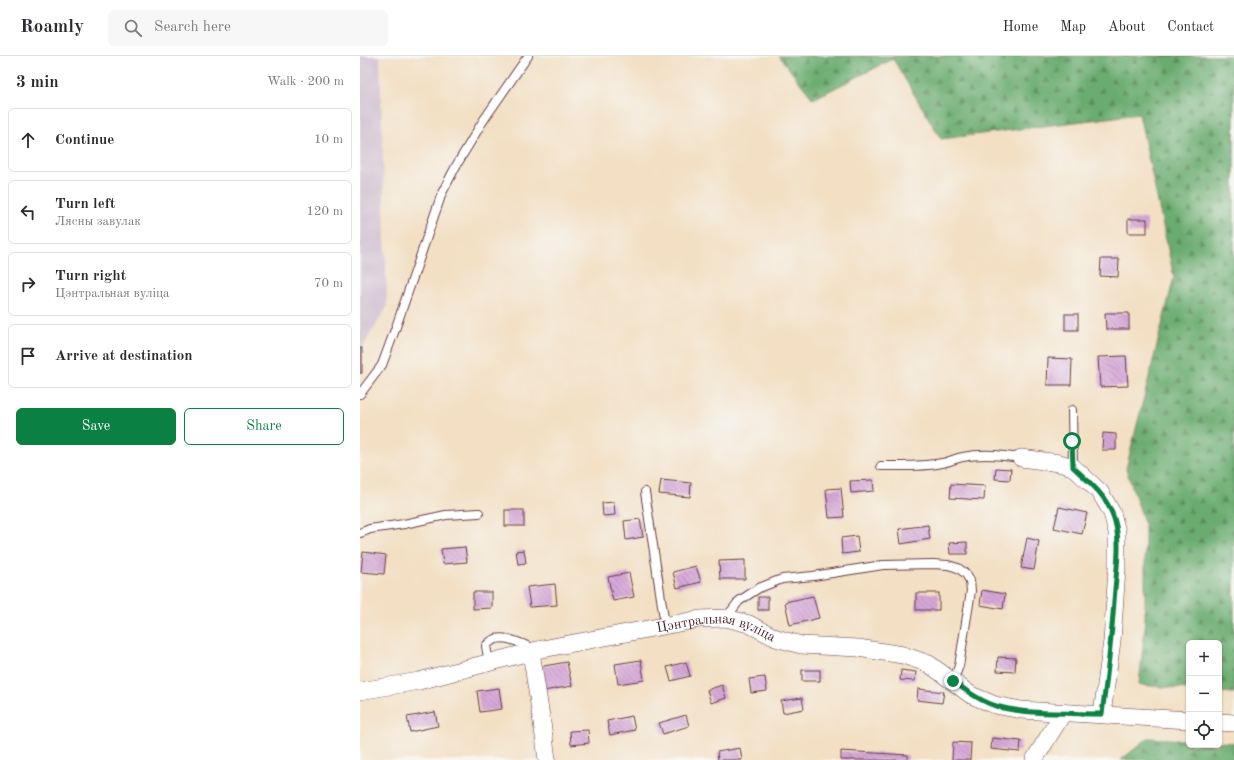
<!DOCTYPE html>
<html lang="en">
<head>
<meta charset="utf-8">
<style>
  :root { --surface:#fff; --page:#f7f7f7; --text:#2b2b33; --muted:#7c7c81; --line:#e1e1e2; --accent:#0b8043 }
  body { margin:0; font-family:"Old Standard TT",serif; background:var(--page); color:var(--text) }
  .controls { position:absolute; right:12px; bottom:12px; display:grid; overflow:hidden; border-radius:6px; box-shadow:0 1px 3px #0004 }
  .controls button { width:36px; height:36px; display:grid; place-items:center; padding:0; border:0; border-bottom:1px solid var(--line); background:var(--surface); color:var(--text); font:20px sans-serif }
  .stop { position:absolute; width:12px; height:12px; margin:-9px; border:3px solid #0b8043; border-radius:50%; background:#fff }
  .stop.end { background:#0b8043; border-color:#fff; box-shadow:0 1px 4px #0008 }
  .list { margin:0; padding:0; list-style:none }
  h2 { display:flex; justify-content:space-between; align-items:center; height:52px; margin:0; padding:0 16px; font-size:17px }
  h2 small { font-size:13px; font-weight:400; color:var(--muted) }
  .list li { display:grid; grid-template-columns:26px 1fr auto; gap:12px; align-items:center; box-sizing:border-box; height:64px; margin:0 8px 8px; padding:0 8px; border:1px solid var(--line); border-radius:6px }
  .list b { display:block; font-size:15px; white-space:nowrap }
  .list p { margin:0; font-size:13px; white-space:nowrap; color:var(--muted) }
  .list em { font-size:13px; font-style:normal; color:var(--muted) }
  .actions { display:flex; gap:8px; padding:12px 16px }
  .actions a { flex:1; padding:9px 0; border:1px solid var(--accent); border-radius:6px; text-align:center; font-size:14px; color:var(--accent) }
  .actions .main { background:var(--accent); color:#fff }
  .icon { flex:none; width:22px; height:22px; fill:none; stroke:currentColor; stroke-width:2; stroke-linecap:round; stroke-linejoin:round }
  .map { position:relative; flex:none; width:874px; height:704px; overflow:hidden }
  header { display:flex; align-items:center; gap:24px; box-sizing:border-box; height:56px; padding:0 20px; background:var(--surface); border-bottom:1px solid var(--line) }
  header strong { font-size:19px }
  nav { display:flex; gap:22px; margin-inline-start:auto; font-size:14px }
  .search { width:280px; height:36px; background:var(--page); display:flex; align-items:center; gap:10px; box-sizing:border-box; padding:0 14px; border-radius:6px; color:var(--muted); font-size:15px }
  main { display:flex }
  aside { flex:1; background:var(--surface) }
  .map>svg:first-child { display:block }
  .industrial { fill:#cfbdcf }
  .forest { fill:url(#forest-firs); stroke:#5a664d }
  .building { fill:url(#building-back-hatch) }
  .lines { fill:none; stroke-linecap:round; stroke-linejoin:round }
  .service-casing { stroke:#633c42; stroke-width:10 }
  .minor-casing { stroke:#633c42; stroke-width:18 }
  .service { stroke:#fff; stroke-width:8 }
  .minor { stroke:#fff; stroke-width:17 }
  .route { stroke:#0b8043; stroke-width:5 }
  .labels { text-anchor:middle; stroke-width:4; stroke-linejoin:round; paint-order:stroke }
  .street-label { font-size:14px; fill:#4a1f2b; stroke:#f6f6f2 }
</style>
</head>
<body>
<header>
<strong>Roamly</strong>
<div class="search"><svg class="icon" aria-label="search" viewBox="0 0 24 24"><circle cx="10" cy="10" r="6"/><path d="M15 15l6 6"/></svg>Search here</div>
<nav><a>Home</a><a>Map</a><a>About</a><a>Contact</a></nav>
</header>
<main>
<aside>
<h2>3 min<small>Walk · 200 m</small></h2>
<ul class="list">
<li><svg class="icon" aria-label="ahead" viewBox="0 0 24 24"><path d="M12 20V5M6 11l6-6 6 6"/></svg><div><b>Continue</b></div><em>10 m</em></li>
<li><svg class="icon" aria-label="left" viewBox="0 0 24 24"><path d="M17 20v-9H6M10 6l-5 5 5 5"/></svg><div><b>Turn left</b><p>Лясны завулак</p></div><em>120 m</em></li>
<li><svg class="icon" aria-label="right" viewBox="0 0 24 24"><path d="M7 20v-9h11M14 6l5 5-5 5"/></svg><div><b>Turn right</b><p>Цэнтральная вуліца</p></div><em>70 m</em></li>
<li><svg class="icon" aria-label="arrive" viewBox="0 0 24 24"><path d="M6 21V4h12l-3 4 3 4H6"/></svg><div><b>Arrive at destination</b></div></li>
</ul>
<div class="actions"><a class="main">Save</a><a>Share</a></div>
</aside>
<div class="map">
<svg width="874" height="704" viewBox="0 0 874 704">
  <defs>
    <pattern id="forest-firs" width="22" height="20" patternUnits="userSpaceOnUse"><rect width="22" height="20" fill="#6bac6f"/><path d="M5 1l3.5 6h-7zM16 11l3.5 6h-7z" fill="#5a8b5b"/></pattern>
    <pattern id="building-back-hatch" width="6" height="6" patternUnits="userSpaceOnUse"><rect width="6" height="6" fill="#d6a7d8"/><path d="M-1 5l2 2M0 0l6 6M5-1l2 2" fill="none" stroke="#b087af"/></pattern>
  </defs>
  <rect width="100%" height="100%" fill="#f6f6f2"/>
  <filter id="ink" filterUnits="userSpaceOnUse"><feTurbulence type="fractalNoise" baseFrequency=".025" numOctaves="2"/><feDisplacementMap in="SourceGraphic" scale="8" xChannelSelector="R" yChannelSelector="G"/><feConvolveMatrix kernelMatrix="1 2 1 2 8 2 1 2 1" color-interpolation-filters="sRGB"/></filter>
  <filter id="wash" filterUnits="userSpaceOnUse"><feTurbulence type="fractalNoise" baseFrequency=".012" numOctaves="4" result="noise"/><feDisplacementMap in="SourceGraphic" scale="16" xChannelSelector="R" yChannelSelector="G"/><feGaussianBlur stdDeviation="0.9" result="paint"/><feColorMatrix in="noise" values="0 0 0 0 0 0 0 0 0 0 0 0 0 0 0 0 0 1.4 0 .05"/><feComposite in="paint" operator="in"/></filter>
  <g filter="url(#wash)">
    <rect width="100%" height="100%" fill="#f3dfc3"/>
    <!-- industrial -->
    <polygon class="industrial" points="0,0 20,0 27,251 2,292 2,317 0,317"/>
    <!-- forest -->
    <g class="forest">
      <polygon points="419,0 874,0 874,637 859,636 859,587 829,587 829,633 779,629 785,570 785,469 766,413 814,221 779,58 581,83 533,3 453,43"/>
      <polygon points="788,682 829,684 829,689 859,689 859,686 874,687 874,704 761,704"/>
    </g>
    <g id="blocks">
      <!-- building -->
      <g class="building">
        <rect x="768" y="163" width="19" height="14"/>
        <polygon points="741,203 759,203 758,221 740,220"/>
        <polygon points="745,257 769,257 769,273 746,273"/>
        <rect x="705" y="258" width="13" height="16"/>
        <rect x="0" y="292" width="2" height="25"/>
        <polygon points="766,300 768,330 740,331 738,301"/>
        <polygon points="688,302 712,303 711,329 687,329"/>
        <polygon points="743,377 756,378 756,394 742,394"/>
        <polygon points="636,412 651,413 650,424 635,423"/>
        <polygon points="301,424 331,427 330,441 299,438"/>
        <polygon points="513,424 514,435 491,437 490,425"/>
        <polygon points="591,428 625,430 624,444 590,442"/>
        <polygon points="481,432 484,461 469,462 466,433"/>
        <polygon points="254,446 255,459 243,460 242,447"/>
        <polygon points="699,451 727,457 722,478 694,472"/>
        <rect x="145" y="454" width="19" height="16"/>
        <polygon points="280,463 283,481 266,484 264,465"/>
        <polygon points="568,469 570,483 541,488 539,473"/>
        <polygon points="497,480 499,496 482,498 481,482"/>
        <polygon points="667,482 679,485 674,514 661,512"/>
        <polygon points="607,486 607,498 590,498 589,487"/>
        <polygon points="105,491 107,506 83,508 81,493"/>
        <polygon points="164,494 166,507 158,508 156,495"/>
        <polygon points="3,496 26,499 24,518 1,516"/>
        <polygon points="385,504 385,523 360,523 359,505"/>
        <polygon points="336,510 341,526 317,532 313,516"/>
        <polygon points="269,517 274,541 253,545 248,521"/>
        <polygon points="195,528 197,549 170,551 167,531"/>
        <polygon points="622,534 645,538 643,553 620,549"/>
        <polygon points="113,536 132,536 132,552 113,553"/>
        <rect x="556" y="537" width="23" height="17"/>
        <polygon points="453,540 459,562 430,569 425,546"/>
        <rect x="398" y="541" width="10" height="13"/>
        <polygon points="638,601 656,602 655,616 637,615"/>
        <polygon points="281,604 284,624 258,628 255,608"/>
        <polygon points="207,606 212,630 183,635 178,611"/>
        <polygon points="326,606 330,620 311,625 307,611"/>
        <rect x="442" y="614" width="18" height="11"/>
        <polygon points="541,614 556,616 555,625 540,624"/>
        <polygon points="405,621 407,635 391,637 389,623"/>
        <polygon points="362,629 366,642 351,647 347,634"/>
        <polygon points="139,632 142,653 120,656 117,635"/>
        <polygon points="558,633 584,636 582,647 557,644"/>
        <polygon points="442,642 444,653 423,657 421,645"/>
        <polygon points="75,656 78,670 50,676 47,661"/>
        <polygon points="326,659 329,670 303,678 299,667"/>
        <polygon points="272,660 275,674 250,679 247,665"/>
        <polygon points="228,674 229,687 211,689 210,675"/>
        <polygon points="632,682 661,685 660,696 631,693"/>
        <polygon points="593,686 611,687 610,704 592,704"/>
        <polygon points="380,692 382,704 358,704 357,696"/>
        <polygon points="481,695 548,699 548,704 481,704"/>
      </g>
    </g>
  </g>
  <g filter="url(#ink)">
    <use href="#blocks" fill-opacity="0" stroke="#633c42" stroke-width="1"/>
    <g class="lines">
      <defs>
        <g id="service">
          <polyline points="0,338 22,309 36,271 82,137 96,110 123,65 168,0"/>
          <polyline points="712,354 713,411"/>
          <path d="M521 410C541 410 562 411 582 407 589 406 596 402 603 401 622 397 641 399 661 402"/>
          <polyline points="285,436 305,569"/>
          <polyline points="0,477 10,473 44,468 86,459 119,457"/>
          <polyline points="366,562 379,545 399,532 422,523 453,520 523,509 573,508 588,509 598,512 606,518 610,525 611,535 599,610 593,625"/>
          <path d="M129 607 126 590C138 574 160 587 174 593"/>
        </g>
        <g id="minor">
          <polyline points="661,402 699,407 713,411 740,436 752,457 757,476 757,513 752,585 742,658"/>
          <polyline points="171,596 184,680 187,704"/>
          <path id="s1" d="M0 635 59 625 177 594 340 563 366 562 389 568 416 582 441 589 498 592 543 599 569 608 611 639 635 649 661 654 829 664"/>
          <polyline points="859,666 874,667"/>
          <polyline points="674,704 703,657"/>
        </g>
      </defs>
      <!-- service casing -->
      <use href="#service" class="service-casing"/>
      <!-- minor casing -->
      <use href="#minor" class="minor-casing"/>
      <!-- service -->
      <use href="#service" class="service"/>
      <!-- minor -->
      <use href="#minor" class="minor"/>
    </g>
  </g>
  <g class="lines" filter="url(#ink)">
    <!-- route -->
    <path class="route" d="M593 625C606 635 620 645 636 650 666 659 710 657 742 658 748 616 752 575 755 533 757 509 762 480 752 457 743 436 729 426 713 411L712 385"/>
  </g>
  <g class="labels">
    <!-- street labels -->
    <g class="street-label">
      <text dy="5" stroke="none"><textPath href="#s1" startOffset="365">Цэнтральная вуліца</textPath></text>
    </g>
  </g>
</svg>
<div class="controls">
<button>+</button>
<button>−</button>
<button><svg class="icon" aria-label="locate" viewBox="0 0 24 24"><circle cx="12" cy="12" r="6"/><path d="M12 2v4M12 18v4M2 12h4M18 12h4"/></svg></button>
</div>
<div class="stop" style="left:712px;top:385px"></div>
<div class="stop end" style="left:593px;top:625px"></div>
</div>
</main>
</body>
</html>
